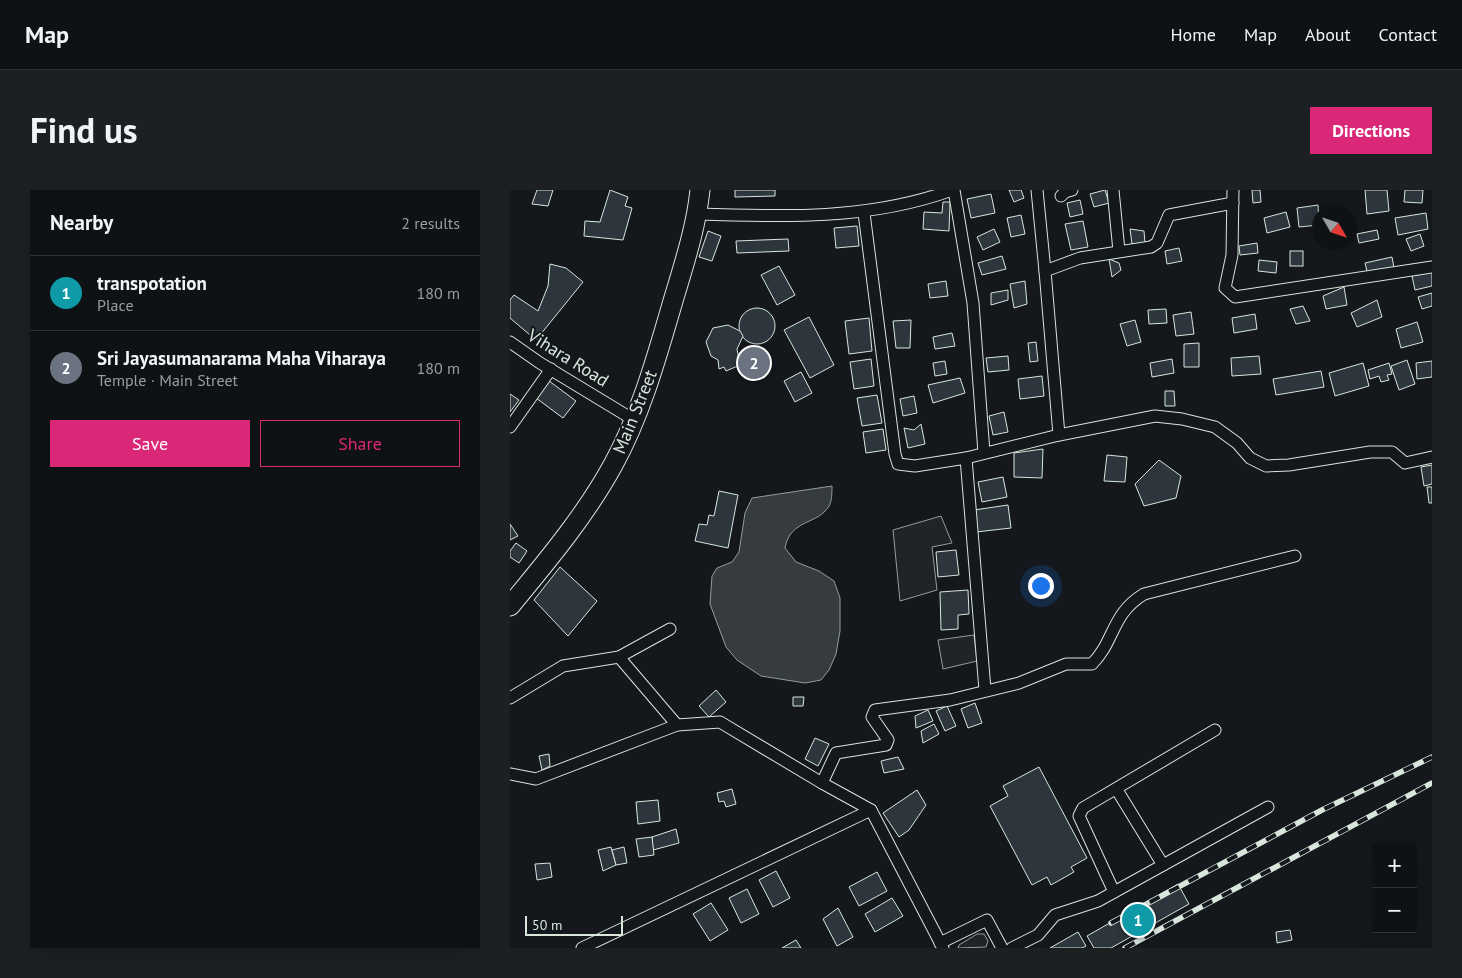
<!DOCTYPE html>
<html lang="en">
<head>
<meta charset="utf-8">
<style>
  :root { --surface:#0f1215; --page:#1d2022; --text:#f1f3f6; --muted:#9b9ea0; --line:#2f3234; --accent:#db2777 }
  body { margin:0; font-family:"PT Sans",sans-serif; background:var(--page); color:var(--text) }
  .controls { position:absolute; right:15px; bottom:15px; display:grid; overflow:hidden; border-radius:0px; box-shadow:0 5px 20px #0002 }
  .controls button { width:45px; height:45px; display:grid; place-items:center; padding:0; border:0; border-bottom:1px solid var(--line); background:var(--surface); color:var(--text); font:25px sans-serif }
  .compass { position:absolute; left:802px; top:15px; width:45px; height:45px; border-radius:50%; background:var(--surface); box-shadow:0 5px 20px #0002; rotate:129deg }
  .scale { position:absolute; left:15px; bottom:12px; width:98px; box-sizing:border-box; padding-left:5px; border:2px solid #d8e6dc; border-top:0; font-size:14px; line-height:18px; white-space:nowrap; color:#d8e6dc; -webkit-text-stroke:4px #14181c; paint-order:stroke }
  .you { position:absolute; left:530px; top:395px; width:18px; height:18px; margin:-12px; border:4px solid #fff; border-radius:50%; background:#1a73e8; box-shadow:0 0 0 8px #1a73e833 }
  .badge { display:grid; place-items:center; width:32px; height:32px; border-radius:50%; background:var(--accent); color:#fff; font-size:16px; font-weight:700 }
  .pin { position:absolute; translate:-50% -50%; border:2px solid #fff; box-shadow:0 1px 5px #0006 }
  .list { margin:0; padding:0; list-style:none }
  h2 { display:flex; justify-content:space-between; align-items:center; height:65px; margin:0; padding:0 20px; font-size:21px }
  h2 small { font-size:16px; font-weight:400; color:var(--muted) }
  .list li { display:grid; grid-template-columns:32px 1fr auto; gap:15px; align-items:center; box-sizing:border-box; height:75px; padding:0 20px; border-top:1px solid var(--line) }
  .list b { display:block; font-size:19px; white-space:nowrap }
  .list p { margin:0; font-size:16px; white-space:nowrap; color:var(--muted) }
  .list em { font-size:16px; font-style:normal; color:var(--muted) }
  .actions { display:flex; gap:10px; padding:15px 20px }
  .actions a { flex:1; padding:11px 0; border:1px solid var(--accent); border-radius:0px; text-align:center; font-size:18px; color:var(--accent) }
  .actions .main { background:var(--accent); color:#fff }
  .map { position:relative; flex:none; width:922px; height:758px; overflow:hidden; border-radius:0px }
  header { display:flex; align-items:center; gap:30px; box-sizing:border-box; height:70px; padding:0 25px; background:var(--surface); border-bottom:1px solid var(--line) }
  header strong { font-size:24px }
  nav { display:flex; gap:28px; margin-inline-start:auto; font-size:18px }
  .intro { display:flex; align-items:center; justify-content:space-between; box-sizing:border-box; height:120px; padding:0 30px }
  h1 { margin:0; font-size:35px }
  .button { padding:12px 22px; border-radius:0px; background:var(--accent); color:#fff; font-size:18px; font-weight:700 }
  main { display:flex; gap:30px; padding:0 30px }
  aside { flex:1; background:var(--surface); border-radius:0px; box-shadow:0 5px 20px #0002 }
  .map>svg:first-child { display:block }
  .green { fill:#202428; stroke:#939e99 }
  .water { fill:#363b3e; stroke:#939e99 }
  .building { fill:#2c363c; stroke:#d8e6dc }
  .lines { fill:none; stroke-linecap:round; stroke-linejoin:round }
  .street-casing { stroke:#d8e6dc; stroke-width:13 }
  .primary-casing { stroke:#d8e6dc; stroke-width:21 }
  .street { stroke:#14181c; stroke-width:11 }
  .primary { stroke:#14181c; stroke-width:19 }
  .rail-casing { stroke:#d8e6dc; stroke-width:5.5 }
  .rail { stroke:#14181c; stroke-width:4; stroke-dasharray:11; stroke-linecap:butt }
  .labels { text-anchor:middle; stroke-width:4; stroke-linejoin:round; paint-order:stroke }
  .street-label { font-size:18px; fill:#d8e6dc; stroke:#14181c }
</style>
</head>
<body>
<header>
<strong>Map</strong>
<nav><a>Home</a><a>Map</a><a>About</a><a>Contact</a></nav>
</header>
<div class="intro"><h1>Find us</h1><a class="button">Directions</a></div>
<main>
<aside>
<h2>Nearby<small>2 results</small></h2>
<ul class="list">
<li><span class="badge" style="background:#0f9aa8">1</span><div><b>transpotation</b><p>Place</p></div><em>180 m</em></li>
<li><span class="badge" style="background:#6b7280">2</span><div><b>Sri Jayasumanarama Maha Viharaya</b><p>Temple · Main Street</p></div><em>180 m</em></li>
</ul>
<div class="actions"><a class="main">Save</a><a>Share</a></div>
</aside>
<div class="map">
<svg width="922" height="758" viewBox="0 0 922 758">
  <rect width="100%" height="100%" fill="#14181c"/>
  <!-- green -->
  <g class="green">
    <polygon points="431,326 442,353 422,357 427,400 390,411 383,340"/>
    <polygon points="464,445 467,471 433,479 428,450"/>
    <polygon points="467,744 474,744 478,751 476,757 448,758 449,755"/>
  </g>
  <!-- water -->
  <path class="water" d="M322 296C322 302 322 311 319 316 308 335 280 329 275 358L286 372 309 381 324 391 330 408V441L326 464 319 480 311 490 295 493 251 486 227 470 216 457 200 414 202 386 207 378 222 372 229 362 235 323 242 308Z"/>
  <!-- building -->
  <g class="building">
    <polygon points="27,0 43,0 38,16 22,14"/>
    <polygon points="100,0 118,7 115,16 122,18 113,50 74,46 75,31 90,32"/>
    <polygon points="225,0 265,0 265,6 225,7"/>
    <polygon points="499,0 511,0 514,8 504,12"/>
    <polygon points="595,0 599,13 584,17 580,4"/>
    <polygon points="742,0 750,0 751,12 743,13"/>
    <polygon points="855,0 877,0 879,21 857,24"/>
    <polygon points="895,0 913,0 912,13 894,12"/>
    <polygon points="481,4 485,23 461,28 457,9"/>
    <polygon points="570,10 573,24 560,27 557,13"/>
    <polygon points="433,12 440,12 439,41 413,39 414,22 432,23"/>
    <polygon points="808,15 809,35 789,37 787,18"/>
    <polygon points="776,22 780,37 757,43 754,28"/>
    <polygon points="916,23 918,39 888,45 885,28"/>
    <polygon points="511,25 515,44 501,47 497,28"/>
    <polygon points="573,31 578,57 561,60 555,34"/>
    <polygon points="347,36 349,56 326,58 324,38"/>
    <polygon points="484,39 490,52 473,60 467,47"/>
    <polygon points="620,39 634,41 635,53 622,54"/>
    <polygon points="867,40 869,49 849,53 847,44"/>
    <polygon points="198,41 211,46 202,71 189,67"/>
    <polygon points="910,44 914,56 901,61 896,49"/>
    <polygon points="278,49 279,61 227,63 226,51"/>
    <polygon points="747,53 748,63 730,65 729,56"/>
    <polygon points="669,58 672,71 657,74 655,61"/>
    <rect x="780" y="61" width="13" height="15"/>
    <polygon points="492,66 496,79 472,85 468,73"/>
    <polygon points="882,67 884,78 858,85 855,73"/>
    <polygon points="599,69 609,73 611,80 602,87"/>
    <polygon points="749,70 767,72 766,83 748,81"/>
    <polygon points="40,74 56,78 73,92 26,150 0,128 0,110 4,105 28,121 38,96"/>
    <polygon points="269,76 285,105 267,115 251,85"/>
    <polygon points="922,82 922,96 905,100 902,86"/>
    <polygon points="436,91 438,106 420,108 418,94"/>
    <polygon points="515,91 517,114 504,118 500,94"/>
    <polygon points="834,97 837,115 816,119 813,106"/>
    <polygon points="498,100 498,110 481,115 481,103"/>
    <polygon points="922,103 922,116 912,119 908,107"/>
    <polygon points="867,110 872,127 847,137 841,123"/>
    <polygon points="793,116 800,131 786,134 780,119"/>
    <circle cx="247" cy="136" r="18"/>
    <polygon points="656,119 657,133 639,134 638,120"/>
    <polygon points="681,122 684,144 666,146 663,125"/>
    <polygon points="745,124 747,139 724,143 722,128"/>
    <polygon points="299,127 324,175 300,188 274,140"/>
    <polygon points="359,128 362,161 339,164 335,131"/>
    <polygon points="401,130 400,158 386,158 383,131"/>
    <polygon points="625,130 631,152 617,156 610,134"/>
    <polygon points="907,132 913,152 891,158 886,139"/>
    <polygon points="218,135 230,141 233,146 227,159 230,175 216,181 214,177 209,179 208,170 201,166 196,152 203,138"/>
    <polygon points="442,143 445,156 425,159 423,147"/>
    <polygon points="526,152 528,171 520,172 518,153"/>
    <polygon points="689,153 689,177 674,177 674,154"/>
    <polygon points="498,166 499,180 478,182 476,168"/>
    <polygon points="749,166 751,184 722,186 721,168"/>
    <polygon points="361,169 364,196 344,199 340,172"/>
    <polygon points="662,169 664,183 642,187 640,173"/>
    <polygon points="897,170 905,194 889,200 881,176"/>
    <polygon points="435,171 437,184 425,186 423,173"/>
    <polygon points="922,171 922,187 907,189 906,173"/>
    <polygon points="853,173 859,196 825,206 819,183"/>
    <polygon points="879,173 882,184 877,185 879,190 871,192 869,186 860,189 858,180"/>
    <polygon points="811,181 814,197 766,205 763,189"/>
    <polygon points="291,182 302,203 285,212 274,191"/>
    <polygon points="532,186 534,206 510,209 508,189"/>
    <polygon points="450,188 455,203 423,213 418,195"/>
    <polygon points="39,191 66,211 53,228 26,208"/>
    <polygon points="655,201 664,201 665,216 655,216"/>
    <polygon points="0,204 9,210 0,222"/>
    <polygon points="367,205 372,233 352,236 347,208"/>
    <polygon points="404,206 407,223 393,226 390,209"/>
    <polygon points="494,222 498,242 483,245 479,226"/>
    <polygon points="411,234 415,254 398,258 394,238 404,240"/>
    <polygon points="373,239 376,260 356,263 353,242"/>
    <polygon points="533,259 532,288 504,287 504,263"/>
    <polygon points="597,265 617,267 615,292 594,291"/>
    <polygon points="649,270 671,286 666,308 634,316 625,294"/>
    <polygon points="922,275 922,294 914,296 911,277"/>
    <polygon points="493,287 497,307 472,312 468,292"/>
    <polygon points="917,297 922,297 922,313 919,313"/>
    <polygon points="209,301 228,305 218,358 185,351 189,334 197,335 199,325 204,326"/>
    <polygon points="498,315 501,338 466,342 464,320"/>
    <polygon points="0,334 8,346 0,350"/>
    <polygon points="6,353 17,361 9,373 0,367 0,361"/>
    <polygon points="446,360 449,385 428,387 426,362"/>
    <polygon points="50,377 87,411 58,446 24,410"/>
    <polygon points="458,400 459,424 448,425 448,439 431,440 430,402"/>
    <polygon points="206,500 216,512 199,527 189,516"/>
    <polygon points="283,507 294,507 293,516 283,516"/>
    <polygon points="465,513 472,533 458,538 451,519"/>
    <polygon points="437,516 446,536 435,541 426,521"/>
    <polygon points="418,520 423,531 406,538 405,526"/>
    <polygon points="424,534 429,544 413,553 411,541"/>
    <polygon points="305,548 319,554 308,576 295,569"/>
    <polygon points="39,564 40,576 32,580 29,566"/>
    <polygon points="388,567 394,579 374,583 371,571"/>
    <polygon points="529,577 577,668 561,677 564,682 541,695 537,687 522,695 480,616 498,606 493,596"/>
    <polygon points="222,599 226,614 216,617 214,611 209,612 207,603"/>
    <polygon points="407,600 416,615 399,640 389,647 373,623"/>
    <polygon points="148,610 150,631 128,634 126,612"/>
    <polygon points="166,639 169,653 143,660 142,647"/>
    <polygon points="142,647 144,665 129,667 126,649"/>
    <polygon points="101,657 106,675 93,681 88,660"/>
    <polygon points="114,657 117,673 106,675 102,660"/>
    <polygon points="40,673 42,687 27,690 25,674"/>
    <polygon points="266,681 280,708 263,717 249,690"/>
    <polygon points="367,682 377,701 349,716 339,697"/>
    <polygon points="668,694 679,714 601,758 584,758 577,746"/>
    <polygon points="237,699 249,724 231,733 219,708"/>
    <polygon points="382,708 393,726 365,742 355,724"/>
    <polygon points="201,713 218,740 200,751 183,724"/>
    <polygon points="328,718 343,747 327,756 313,729"/>
    <polygon points="780,740 782,750 767,753 766,742"/>
    <polygon points="568,742 576,756 572,758 540,758"/>
    <polygon points="286,750 291,758 272,758"/>
  </g>
  <g class="lines">
    <defs>
      <g id="street">
        <polyline points="444,0 463,113 474,263"/>
        <polyline points="527,0 535,81"/>
        <polyline points="603,0 609,61"/>
        <polyline points="723,0 722,65 715,98 725,107 922,77"/>
        <polyline points="551,6 555,2 562,0"/>
        <polyline points="354,23 385,264 388,274 405,276 456,268 475,500"/>
        <path d="M187 24C273 27 360 30 442 0"/>
        <polyline points="0,152 30,173 124,230"/>
        <polyline points="0,237 41,179"/>
        <polyline points="549,245 535,81 570,68 641,57 647,53 659,25 723,13"/>
        <polyline points="456,268 549,245 645,226 672,229 705,237 727,253 740,268 756,276 779,275 860,262 882,262 895,273 922,267"/>
        <polyline points="109,467 167,535 210,532 312,593"/>
        <polyline points="0,508 53,476 109,467 160,439"/>
        <polyline points="0,584 26,589 167,535"/>
        <polyline points="607,600 653,675"/>
        <path d="M361 620 312 593 326 563 376 555 378 550 362 527 365 520 440 510 509 493 556 474H582C605 451 601 424 634 404L785 366"/>
        <polyline points="604,702 569,626 573,618 705,540"/>
        <polyline points="430,753 477,730 492,758"/>
        <polyline points="72,758 361,620 433,758"/>
        <polyline points="502,758 528,745 545,725 588,711 758,617"/>
      </g>
      <path id="primary" d="M0 416C37 371 75 326 103 275 131 224 147 166 163 111 174 74 186 38 190 0"/>
    </defs>
    <!-- street casing -->
    <use href="#street" class="street-casing"/>
    <!-- primary casing -->
    <use href="#primary" class="primary-casing"/>
    <!-- street -->
    <use href="#street" class="street"/>
    <!-- primary -->
    <use href="#primary" class="primary"/>
    <defs>
      <g id="rail">
        <polyline points="601,733 812,620 922,567"/>
        <polyline points="615,758 922,593"/>
      </g>
    </defs>
    <!-- rail casing -->
    <use href="#rail" class="rail-casing"/>
    <!-- rail -->
    <use href="#rail" class="rail"/>
  </g>
  <g class="labels">
    <!-- street labels -->
    <g class="street-label">
      <text transform="translate(58 168) rotate(32)" y="6">Vihara Road</text>
      <text transform="translate(125 222) rotate(-68)" y="6">Main Street</text>
    </g>
  </g>
</svg>
<div class="controls">
<button>+</button>
<button>−</button>
</div>
<svg class="compass" viewBox="-18 -18 36 36"><path d="M0-13l5 13h-10z" fill="#e53935"/><path d="M0 13l5-13h-10z" fill="#9b9ea0"/></svg>
<div class="scale">50 m</div>
<div class="you"></div>
<div class="pin badge" style="left:628px;top:730px;background:#0f9aa8">1</div>
<div class="pin badge" style="left:244px;top:173px;background:#6b7280">2</div>
</div>
</main>
</body>
</html>
